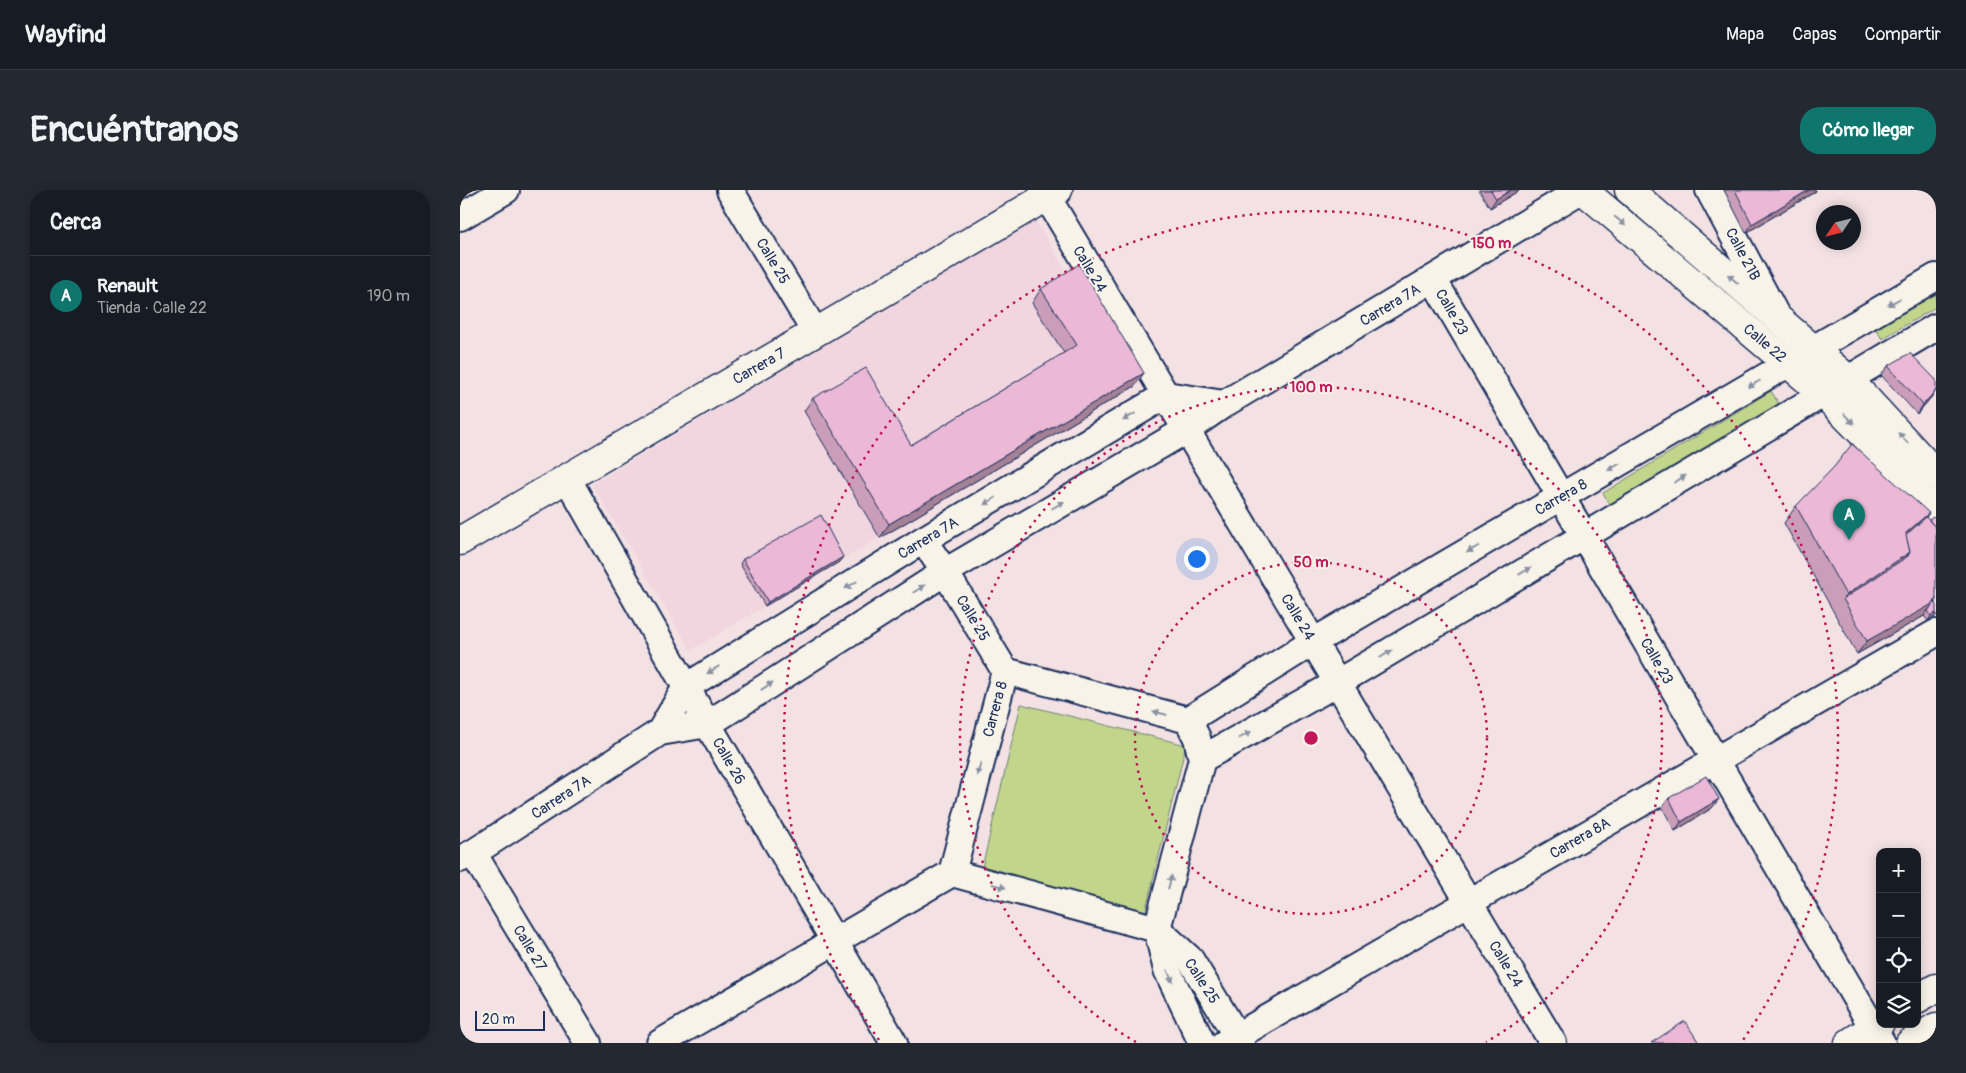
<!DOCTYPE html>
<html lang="es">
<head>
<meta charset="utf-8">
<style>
  :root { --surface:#171b24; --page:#242831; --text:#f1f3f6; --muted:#9ea1a6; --line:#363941; --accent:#0f766e }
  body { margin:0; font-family:Pangolin,sans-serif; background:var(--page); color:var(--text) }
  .controls { position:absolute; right:15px; bottom:15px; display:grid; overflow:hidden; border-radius:10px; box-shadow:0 2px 12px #0003 }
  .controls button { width:45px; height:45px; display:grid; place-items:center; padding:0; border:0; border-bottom:1px solid var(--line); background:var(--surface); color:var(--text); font:25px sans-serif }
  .compass { position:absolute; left:1356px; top:15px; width:45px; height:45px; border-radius:50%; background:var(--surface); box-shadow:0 2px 12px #0003; rotate:235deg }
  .scale { position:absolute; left:15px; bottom:12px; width:70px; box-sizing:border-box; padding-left:5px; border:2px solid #1b2f5e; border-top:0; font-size:14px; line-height:18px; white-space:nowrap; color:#1b2f5e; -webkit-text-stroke:4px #f7f3e8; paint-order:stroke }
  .you { position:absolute; left:736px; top:368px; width:18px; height:18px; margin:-12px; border:4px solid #fff; border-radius:50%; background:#1a73e8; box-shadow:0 0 0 8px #1a73e833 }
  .badge { display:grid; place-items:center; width:32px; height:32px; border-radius:50%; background:var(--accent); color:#fff; font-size:16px; font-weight:700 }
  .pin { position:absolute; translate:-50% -41px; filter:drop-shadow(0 1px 2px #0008) }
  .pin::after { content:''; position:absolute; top:26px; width:18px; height:15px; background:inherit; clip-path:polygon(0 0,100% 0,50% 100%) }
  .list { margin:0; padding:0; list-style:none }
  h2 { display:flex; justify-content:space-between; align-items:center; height:65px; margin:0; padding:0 20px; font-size:21px }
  h2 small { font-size:16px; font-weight:400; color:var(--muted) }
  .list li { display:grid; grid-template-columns:32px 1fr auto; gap:15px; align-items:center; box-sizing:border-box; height:80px; padding:0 20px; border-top:1px solid var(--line) }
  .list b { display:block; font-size:19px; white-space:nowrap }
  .list p { margin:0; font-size:16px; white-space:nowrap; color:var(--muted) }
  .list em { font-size:16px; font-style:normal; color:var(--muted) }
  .icon { flex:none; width:28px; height:28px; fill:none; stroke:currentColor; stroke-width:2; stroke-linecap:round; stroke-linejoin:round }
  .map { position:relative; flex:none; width:1476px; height:853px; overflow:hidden; border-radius:20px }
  header { display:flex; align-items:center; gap:30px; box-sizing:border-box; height:70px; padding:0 25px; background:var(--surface); border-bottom:1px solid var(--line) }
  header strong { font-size:24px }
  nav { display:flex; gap:28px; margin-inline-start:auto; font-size:18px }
  .intro { display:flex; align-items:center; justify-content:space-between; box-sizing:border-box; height:120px; padding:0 30px }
  h1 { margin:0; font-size:35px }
  .button { padding:12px 22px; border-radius:20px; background:var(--accent); color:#fff; font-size:18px; font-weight:700 }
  main { display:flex; gap:30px; padding:0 30px }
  aside { flex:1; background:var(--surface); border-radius:20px; box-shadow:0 2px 12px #0003 }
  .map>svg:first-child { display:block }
  .built { fill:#f1d5df }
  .green { fill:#c1d58b; stroke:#6e8274 }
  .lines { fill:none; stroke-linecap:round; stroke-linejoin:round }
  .minor-casing { stroke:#1b2f5e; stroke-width:30 }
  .tertiary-casing { stroke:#1b2f5e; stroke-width:31 }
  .secondary-casing { stroke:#1b2f5e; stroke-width:31 }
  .minor { stroke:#f7f3e8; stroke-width:26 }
  .tertiary { stroke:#f7f3e8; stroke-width:28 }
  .secondary { stroke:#f7f3e8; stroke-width:28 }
  .wall { fill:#ca9eb8; stroke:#1b2f5e }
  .shaded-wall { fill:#a48196; stroke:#1b2f5e }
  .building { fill:#ebb8d6; stroke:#1b2f5e }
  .oneway { fill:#8991a3 }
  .ring { fill:none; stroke:#c2185b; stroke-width:2.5; stroke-dasharray:2.5 5 }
  .labels { text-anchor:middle; stroke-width:4; stroke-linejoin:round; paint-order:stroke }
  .street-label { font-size:15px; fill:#1b2f5e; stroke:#f7f3e8 }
  .centre { fill:#c2185b; stroke:#f7f3e8; stroke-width:2.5 }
  .ring-label { font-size:15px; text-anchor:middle; font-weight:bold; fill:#c2185b; stroke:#f7f3e8; stroke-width:4; stroke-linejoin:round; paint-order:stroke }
</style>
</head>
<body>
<header>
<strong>Wayfind</strong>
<nav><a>Mapa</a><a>Capas</a><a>Compartir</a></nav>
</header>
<div class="intro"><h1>Encuéntranos</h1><a class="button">Cómo llegar</a></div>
<main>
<aside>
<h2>Cerca<small></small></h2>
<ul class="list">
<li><span class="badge">A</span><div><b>Renault</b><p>Tienda · Calle 22</p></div><em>190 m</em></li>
</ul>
</aside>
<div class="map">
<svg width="1476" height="853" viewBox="0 0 1476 853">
  <rect width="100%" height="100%" fill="#f3e1e3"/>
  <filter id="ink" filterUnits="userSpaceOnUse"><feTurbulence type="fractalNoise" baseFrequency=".02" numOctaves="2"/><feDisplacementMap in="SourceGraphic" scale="10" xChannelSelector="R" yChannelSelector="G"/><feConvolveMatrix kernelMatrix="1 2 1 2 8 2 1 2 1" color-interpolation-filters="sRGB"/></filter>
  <g filter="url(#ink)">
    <!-- built -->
    <polygon class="built" points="575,30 675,196 231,460 132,294"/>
    <!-- green -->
    <g class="green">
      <polygon points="1476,104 1476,117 1422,149 1416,139"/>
      <polygon points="1311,201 1319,214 1151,316 1143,303"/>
      <polygon points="561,514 726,555 685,723 521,682"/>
    </g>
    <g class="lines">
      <defs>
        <g id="minor">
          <polyline points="270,0 355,142"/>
          <polyline points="583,0 1093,853"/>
          <polyline points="1249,0 1317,127"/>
          <polyline points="0,27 46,0"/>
          <polyline points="973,89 1422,853"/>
          <polyline points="107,288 226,497 434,853"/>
          <polyline points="463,350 485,382 545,481"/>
          <polyline points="545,481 728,530 737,548 742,569 697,739 707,780 742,853"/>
          <polyline points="728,530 853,452 1476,87"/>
          <polyline points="200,542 226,497 463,350 706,205 764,214"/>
          <polyline points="742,569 877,493 1476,137"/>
          <polyline points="13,663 128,853"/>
          <polyline points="0,669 13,663 200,542 248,534 485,382 726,240 764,214 1121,0"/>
          <polyline points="492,683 697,739 730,769 781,853"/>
          <polyline points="200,853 492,683 545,481"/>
          <polyline points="765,853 1476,443"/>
        </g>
        <polyline id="tertiary" points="0,351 598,0"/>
        <g id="secondary">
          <polyline points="1123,0 1364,204 1476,319"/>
          <polyline points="1169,0 1388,189 1476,284"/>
          <polyline points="1457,809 1476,798"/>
          <polyline points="1389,853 1420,833"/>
          <polyline points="1450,853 1476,837"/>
        </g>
      </defs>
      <!-- minor casing -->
      <use href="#minor" class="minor-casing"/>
      <!-- tertiary casing -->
      <use href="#tertiary" class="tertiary-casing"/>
      <!-- secondary casing -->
      <use href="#secondary" class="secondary-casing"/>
      <!-- minor -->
      <use href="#minor" class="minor"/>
      <!-- tertiary -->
      <use href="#tertiary" class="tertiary"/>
      <!-- secondary -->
      <use href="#secondary" class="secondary"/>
    </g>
    <!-- wall -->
    <g class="wall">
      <polygon points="1019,0 1060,0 1030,18"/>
      <polygon points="1264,0 1356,0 1355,2 1286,43"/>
      <polygon points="581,99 675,196 420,348 344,221 353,208 451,255 604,163 572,113"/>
      <polygon points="1428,176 1474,204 1457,224 1421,185"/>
      <polygon points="1336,316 1469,323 1466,327 1476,426 1468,431 1464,426 1397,464 1324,333"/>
      <polygon points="283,369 379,372 305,416 280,374"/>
      <polygon points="1209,608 1252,618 1215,641 1202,617"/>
    </g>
    <!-- shaded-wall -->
    <g class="shaded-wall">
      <polygon points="1051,0 1060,0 1030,18 1036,9"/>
      <polygon points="1349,0 1356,0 1355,2 1286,43 1292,34"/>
      <polygon points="684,183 675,196 420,348 429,334"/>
      <polygon points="1476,200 1474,204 1457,224 1463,215"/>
      <polygon points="1469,323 1457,340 1444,352 1446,343"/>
      <polygon points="1450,362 1438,379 1383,409 1386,405"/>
      <polygon points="383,367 379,372 305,416 308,412"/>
      <polygon points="1476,408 1476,415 1469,419 1464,426 1397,464 1407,451"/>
      <polygon points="1476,423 1476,426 1468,431 1471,426"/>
      <polygon points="1259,609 1252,618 1215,641 1221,632"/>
    </g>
    <!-- building -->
    <g class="building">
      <polygon points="1031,0 1051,0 1036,9"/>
      <polygon points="1275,0 1349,0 1292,34"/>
      <polygon points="619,74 684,183 429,334 353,208 406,178 451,255 617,155 581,99"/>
      <polygon points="1450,163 1476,190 1476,200 1463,215 1428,176"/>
      <polygon points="1392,254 1469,323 1446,343 1450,362 1386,405 1336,316 1374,277"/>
      <polygon points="361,325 383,367 308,412 283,369"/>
      <polygon points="1466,327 1476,338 1476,408 1474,413 1407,451 1383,409 1448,366 1450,362 1446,345"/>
      <polygon points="1473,327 1476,329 1476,338 1469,330"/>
      <polygon points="1476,412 1476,423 1471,426 1468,421 1473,414"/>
      <polygon points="1246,586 1259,609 1221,632 1209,608"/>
      <polygon points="1225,831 1239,853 1191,853"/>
    </g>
    <!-- one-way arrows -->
    <defs><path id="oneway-solid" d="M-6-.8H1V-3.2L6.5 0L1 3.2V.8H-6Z" transform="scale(1.25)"/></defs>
    <g class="oneway">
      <use href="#oneway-solid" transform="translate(1160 31) rotate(40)"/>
      <use href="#oneway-solid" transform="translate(1273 89) rotate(-139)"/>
      <use href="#oneway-solid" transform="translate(1434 112) rotate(150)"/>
      <use href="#oneway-solid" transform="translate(1294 194) rotate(150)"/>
      <use href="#oneway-solid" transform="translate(669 227) rotate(149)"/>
      <use href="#oneway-solid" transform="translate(1389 229) rotate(46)"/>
      <use href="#oneway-solid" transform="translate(1443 248) rotate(-133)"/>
      <use href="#oneway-solid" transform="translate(1154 277) rotate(150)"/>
      <use href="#oneway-solid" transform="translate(1220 289) rotate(-31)"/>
      <use href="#oneway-solid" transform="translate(530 311) rotate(149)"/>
      <use href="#oneway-solid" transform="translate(598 315) rotate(-30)"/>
      <use href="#oneway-solid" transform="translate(1013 359) rotate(150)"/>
      <use href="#oneway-solid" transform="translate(1065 381) rotate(-31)"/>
      <use href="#oneway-solid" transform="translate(391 395) rotate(148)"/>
      <use href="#oneway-solid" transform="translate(459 399) rotate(-33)"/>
      <use href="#oneway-solid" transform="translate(926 464) rotate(-31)"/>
      <use href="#oneway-solid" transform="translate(253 480) rotate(148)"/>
      <use href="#oneway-solid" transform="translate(307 496) rotate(-33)"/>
      <use href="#oneway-solid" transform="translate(700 523) rotate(-165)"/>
      <use href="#oneway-solid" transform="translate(785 545) rotate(-29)"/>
      <use href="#oneway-solid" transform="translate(519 579) rotate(105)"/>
      <use href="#oneway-solid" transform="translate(710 692) rotate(-75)"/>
      <use href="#oneway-solid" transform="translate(539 696) rotate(15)"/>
      <use href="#oneway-solid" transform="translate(710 786) rotate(66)"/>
    </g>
  </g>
  <!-- distance rings -->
  <g class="ring">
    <circle cx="851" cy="548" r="176"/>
    <path d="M676 852A351 351 0 1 1 1026 852"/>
    <path d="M419 850A527 527 0 1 1 1283 850"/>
  </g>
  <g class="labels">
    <!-- street labels -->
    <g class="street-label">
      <text transform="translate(1283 64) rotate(62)" y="5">Calle 21B</text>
      <text transform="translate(313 71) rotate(59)" y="5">Calle 25</text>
      <text transform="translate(630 79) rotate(59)" y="5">Calle 24</text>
      <text transform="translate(930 115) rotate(-31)" y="5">Carrera 7A</text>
      <text transform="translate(992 122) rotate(60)" y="5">Calle 23</text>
      <text transform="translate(1305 153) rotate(40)" y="5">Calle 22</text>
      <text transform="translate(299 176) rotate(-30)" y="5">Carrera 7</text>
      <text transform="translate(1101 307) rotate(-30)" y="5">Carrera 8</text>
      <text transform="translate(468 348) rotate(-31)" y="5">Carrera 7A</text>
      <text transform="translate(838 427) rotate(59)" y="5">Calle 24</text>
      <text transform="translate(513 428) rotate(59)" y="5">Calle 25</text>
      <text transform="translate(1197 471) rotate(60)" y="5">Calle 23</text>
      <text transform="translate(535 519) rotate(-75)" y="5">Carrera 8</text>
      <text transform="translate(269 571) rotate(60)" y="5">Calle 26</text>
      <text transform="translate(101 607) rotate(-33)" y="5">Carrera 7A</text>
      <text transform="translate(1120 648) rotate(-30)" y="5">Carrera 8A</text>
      <text transform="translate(70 758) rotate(59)" y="5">Calle 27</text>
      <text transform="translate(1046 774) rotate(59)" y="5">Calle 24</text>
      <text transform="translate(742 791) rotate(57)" y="5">Calle 25</text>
    </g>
  </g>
  <circle cx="851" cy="548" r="8" class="centre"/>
  <g class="ring-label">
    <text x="1031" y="58">150 m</text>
    <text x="851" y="202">100 m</text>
    <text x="851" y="377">50 m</text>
  </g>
</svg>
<div class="controls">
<button>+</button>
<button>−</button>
<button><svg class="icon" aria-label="locate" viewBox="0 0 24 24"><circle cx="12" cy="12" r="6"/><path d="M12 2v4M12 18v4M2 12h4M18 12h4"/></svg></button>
<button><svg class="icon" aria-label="layers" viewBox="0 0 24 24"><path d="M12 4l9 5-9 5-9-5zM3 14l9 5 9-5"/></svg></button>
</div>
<svg class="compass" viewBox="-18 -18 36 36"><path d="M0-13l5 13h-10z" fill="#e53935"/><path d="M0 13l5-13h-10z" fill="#9ea1a6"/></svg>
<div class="scale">20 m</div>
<div class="you"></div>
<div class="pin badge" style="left:1389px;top:350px">A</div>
</div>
</main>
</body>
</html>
